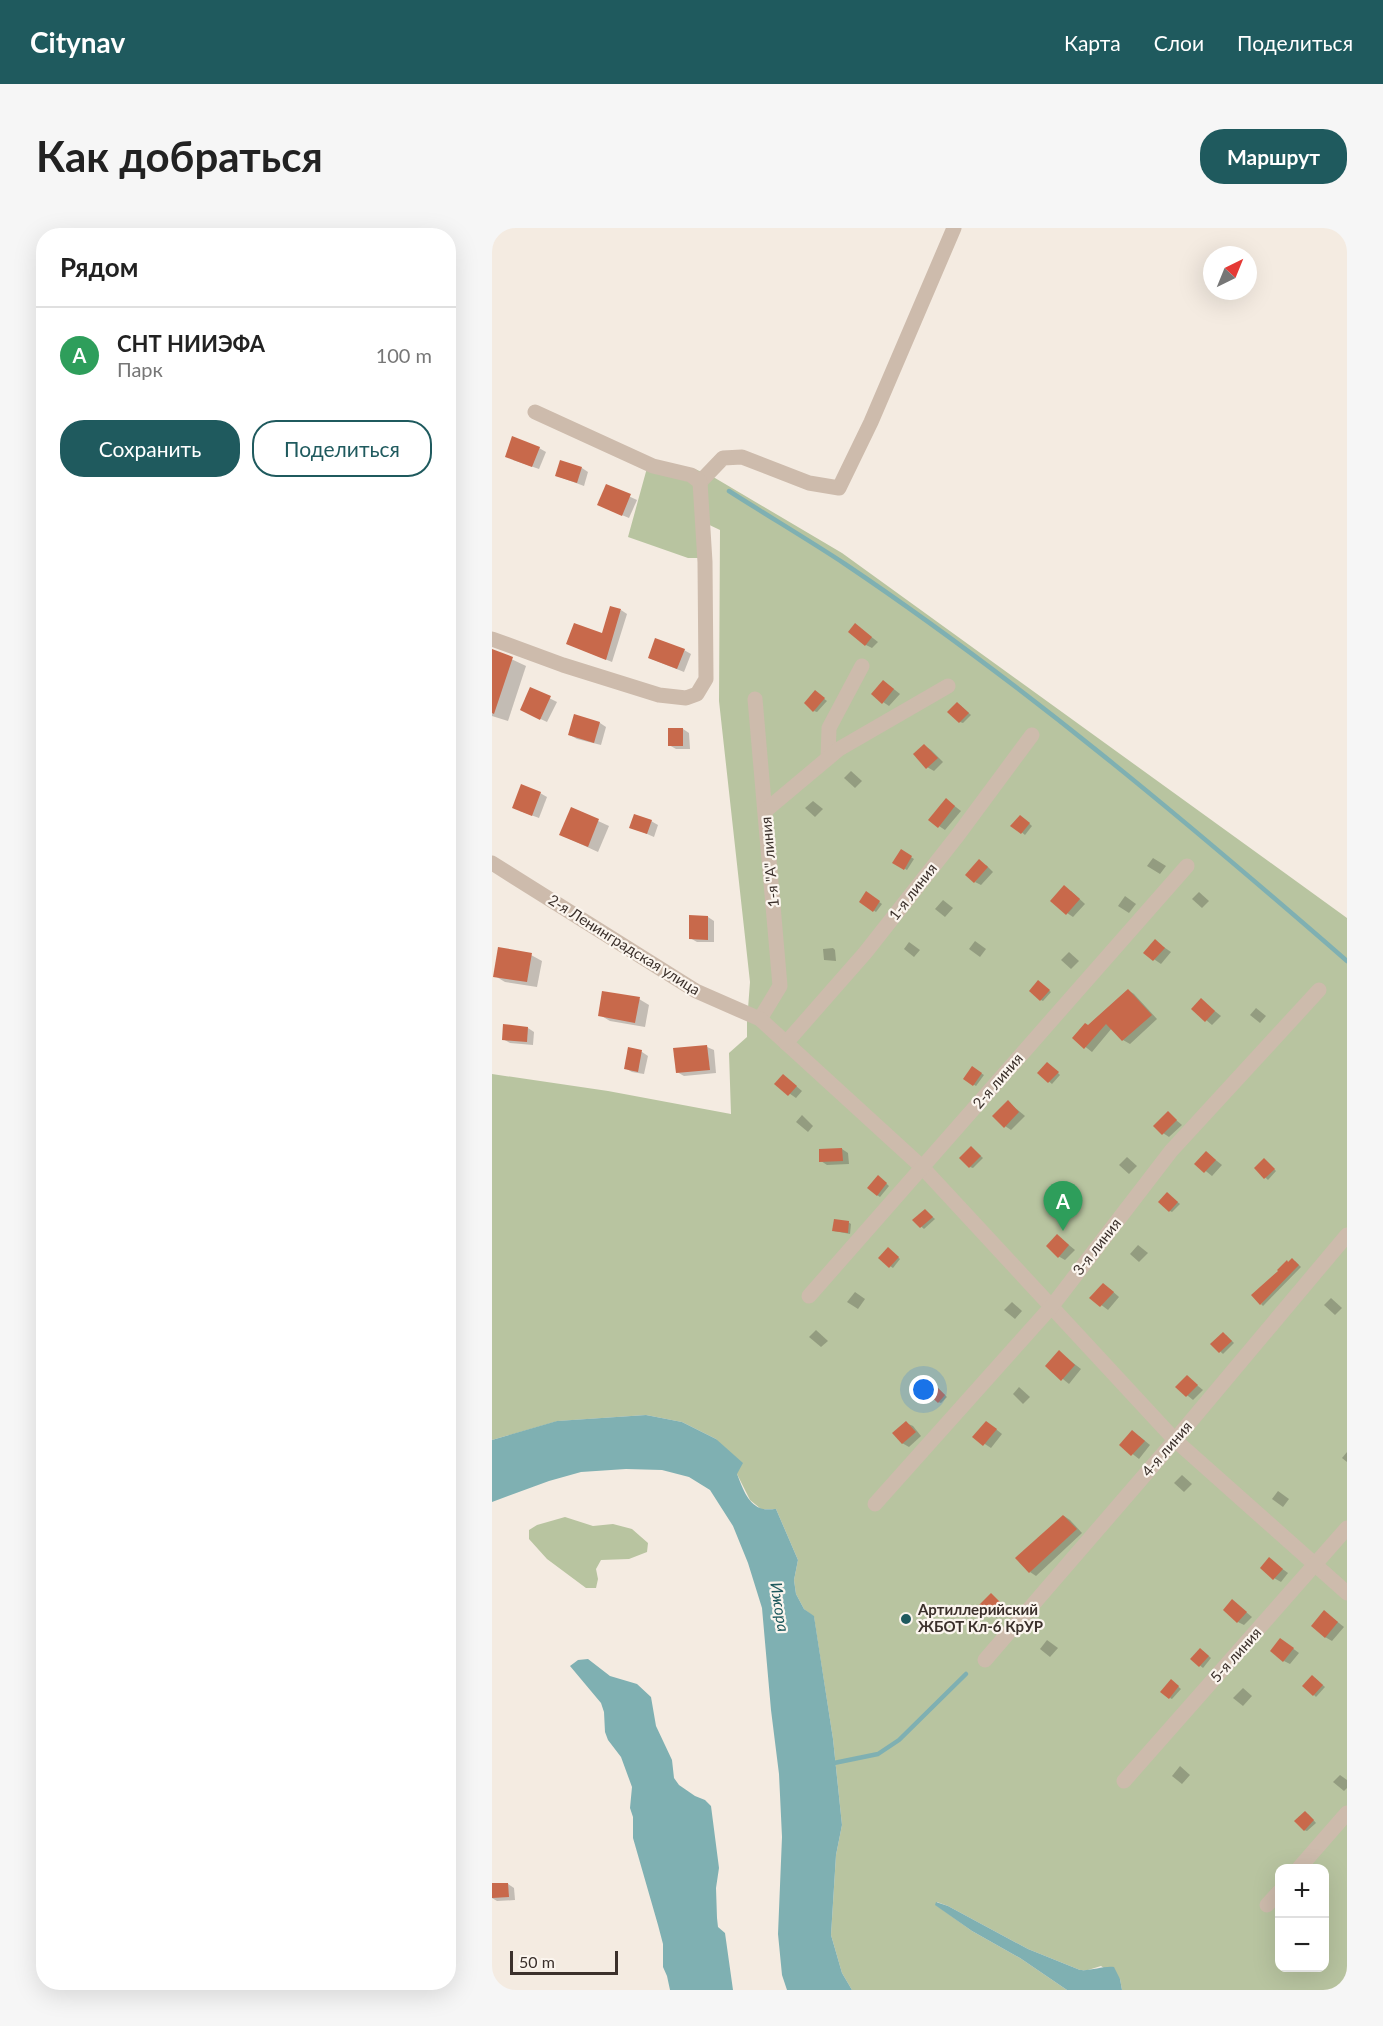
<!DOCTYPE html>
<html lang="ru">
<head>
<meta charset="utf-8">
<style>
  :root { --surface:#fff; --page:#f6f6f6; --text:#222; --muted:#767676; --line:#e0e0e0; --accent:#1f5a5e }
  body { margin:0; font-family:Lato,sans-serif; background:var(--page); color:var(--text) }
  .controls { position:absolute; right:18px; bottom:18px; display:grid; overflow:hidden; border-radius:12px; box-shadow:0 6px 24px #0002 }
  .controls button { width:54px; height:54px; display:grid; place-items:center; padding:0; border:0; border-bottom:2px solid var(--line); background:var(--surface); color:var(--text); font:30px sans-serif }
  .compass { position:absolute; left:711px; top:18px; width:54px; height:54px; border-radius:50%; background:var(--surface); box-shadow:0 6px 24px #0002; rotate:43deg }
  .scale { position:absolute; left:18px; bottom:15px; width:108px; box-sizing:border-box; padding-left:6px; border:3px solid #3b302b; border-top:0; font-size:16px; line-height:21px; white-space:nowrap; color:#3b302b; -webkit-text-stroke:4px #fbf5ee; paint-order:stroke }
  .you { position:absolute; left:432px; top:1162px; width:21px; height:21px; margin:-15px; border:4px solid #fff; border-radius:50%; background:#1a73e8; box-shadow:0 0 0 9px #1a73e833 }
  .badge { display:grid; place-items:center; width:39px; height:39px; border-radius:50%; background:var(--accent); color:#fff; font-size:20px; font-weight:700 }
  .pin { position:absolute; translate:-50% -50px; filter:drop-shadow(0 2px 3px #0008) }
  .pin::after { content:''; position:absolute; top:32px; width:21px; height:18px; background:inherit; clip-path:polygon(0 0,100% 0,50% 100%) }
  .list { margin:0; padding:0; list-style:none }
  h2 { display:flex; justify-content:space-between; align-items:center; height:78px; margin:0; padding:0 24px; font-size:26px }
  h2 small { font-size:20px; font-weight:400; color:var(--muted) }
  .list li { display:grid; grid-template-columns:39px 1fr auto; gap:18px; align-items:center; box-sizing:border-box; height:96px; padding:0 24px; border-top:2px solid var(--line) }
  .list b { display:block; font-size:22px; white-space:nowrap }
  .list p { margin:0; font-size:20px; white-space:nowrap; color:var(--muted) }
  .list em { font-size:20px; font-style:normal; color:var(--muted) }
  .actions { display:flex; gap:12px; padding:18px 24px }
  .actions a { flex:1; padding:14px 0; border:2px solid var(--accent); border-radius:24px; text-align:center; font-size:21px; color:var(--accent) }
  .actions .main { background:var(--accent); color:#fff }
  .map { position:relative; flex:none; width:855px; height:1762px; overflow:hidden; border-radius:24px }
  header { display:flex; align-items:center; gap:36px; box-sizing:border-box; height:84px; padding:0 30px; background:var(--accent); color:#fff }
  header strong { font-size:28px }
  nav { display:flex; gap:33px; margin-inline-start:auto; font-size:21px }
  .intro { display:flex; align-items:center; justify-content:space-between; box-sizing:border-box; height:144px; padding:0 36px }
  h1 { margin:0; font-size:42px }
  .button { padding:15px 27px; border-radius:24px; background:var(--accent); color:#fff; font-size:21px; font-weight:700 }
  main { display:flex; gap:36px; padding:0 36px }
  aside { flex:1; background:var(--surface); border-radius:24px; box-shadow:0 6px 24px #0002 }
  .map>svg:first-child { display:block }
  .green { fill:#b8c4a0; fill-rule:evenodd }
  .water { fill:#7fb0b2 }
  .shadow { fill:#0003 }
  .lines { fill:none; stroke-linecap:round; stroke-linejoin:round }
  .stream { stroke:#7fb0b2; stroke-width:4.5 }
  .building { fill:#c8694b }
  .minor { stroke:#cdbbac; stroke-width:15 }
  .poi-dot { fill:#1f5a5e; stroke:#fbf5ee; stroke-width:2 }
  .labels { text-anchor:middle; stroke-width:4.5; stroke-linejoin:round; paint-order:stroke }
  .street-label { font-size:15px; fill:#3b302b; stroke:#fbf5ee }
  .poi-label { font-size:15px; font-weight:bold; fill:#3b302b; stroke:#fbf5ee; text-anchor:start }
  .water-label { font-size:16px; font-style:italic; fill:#1f5a5e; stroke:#fbf5ee }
</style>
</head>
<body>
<header>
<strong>Citynav</strong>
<nav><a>Карта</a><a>Слои</a><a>Поделиться</a></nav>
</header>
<div class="intro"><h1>Как добраться</h1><a class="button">Маршрут</a></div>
<main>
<aside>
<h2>Рядом<small></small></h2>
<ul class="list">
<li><span class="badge" style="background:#2e9e5b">A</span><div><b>СНТ НИИЭФА</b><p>Парк</p></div><em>100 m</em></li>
</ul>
<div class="actions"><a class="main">Сохранить</a><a>Поделиться</a></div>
</aside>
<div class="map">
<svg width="855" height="1762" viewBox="0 0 855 1762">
  <rect width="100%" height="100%" fill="#f4ebe1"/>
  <!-- green -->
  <g class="green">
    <path d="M155 240 203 241 223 250 350 325 855 690V1762H630L628 1751 609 1738 596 1742H588L536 1721 456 1678 445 1674 444 1677 480 1703 528 1730 575 1762H360L350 1745 339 1707 344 1627 350 1597 341 1511 322 1389 312 1381 304 1366 302 1352 306 1332 284 1281H269L258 1272 245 1246 224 1211 190 1194 154 1187 66 1193 0 1212V846L116 863 239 886 237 825 255 809V794L258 754 227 473 228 302 209 293 208 330H196L136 309ZM788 1640H832V1740H788Z"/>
    <polygon points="73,1289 101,1298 121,1296 140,1301 156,1315 155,1324 137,1331 109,1332 104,1341 106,1351 104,1360 94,1360 55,1331 37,1311 37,1302 45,1297"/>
  </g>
  <!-- water -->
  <g class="water">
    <path d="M154 1187 190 1194 224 1211 251 1235 245 1246C250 1258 255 1275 268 1280 272 1282 280 1281 284 1281L306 1332 302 1352 304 1366 312 1381 322 1388 341 1511 350 1597 344 1627 339 1707 350 1745 360 1762H295L290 1747 286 1706 290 1609 287 1546 279 1482 270 1380 256 1335 241 1298 218 1262 197 1249 170 1242 134 1241 89 1244 57 1253 0 1274V1212L65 1193Z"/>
    <polygon points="96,1431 118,1448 145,1456 159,1469 164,1498 180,1532 182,1550 187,1557 203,1568 213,1572 219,1578 227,1640 224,1660 225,1690 226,1699 233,1705 241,1762 178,1762 175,1748 171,1739 171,1716 166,1697 141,1610 141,1589 138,1580 140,1559 129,1529 116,1512 113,1504 112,1484 109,1475 78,1438 86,1432"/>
    <path d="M444 1674 456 1678 536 1721 588 1742C600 1743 610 1738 622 1739L628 1751 630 1762H575L528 1730 480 1703 443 1677Z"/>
  </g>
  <!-- shadow -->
  <g class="shadow">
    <polygon points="47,220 54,224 47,241 21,232"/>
    <polygon points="90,240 96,244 92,258 65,248"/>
    <polygon points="115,258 145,272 137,290 113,280"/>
    <polygon points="129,382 135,386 120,434 76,416 111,407"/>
    <polygon points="364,397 386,414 380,420 374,417"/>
    <polygon points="0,422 34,438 16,493 0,488"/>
    <polygon points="192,422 199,426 192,444 157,430"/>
    <polygon points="398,458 408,466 397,478 391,474"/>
    <polygon points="39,461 65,474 55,494 36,485"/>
    <polygon points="326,466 335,473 325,484 322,483"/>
    <polygon points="468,477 479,487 471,495 468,494"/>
    <polygon points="83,488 108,495 114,499 109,517 85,511 78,507"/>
    <polygon points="191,501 197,505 198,521 184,521 177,517"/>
    <polygon points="433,518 439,522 451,534 442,543 435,539"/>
    <polygon points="359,543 370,553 363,560 352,550"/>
    <polygon points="48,565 55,569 47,590 28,583"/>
    <polygon points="321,573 331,581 323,589 313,580"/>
    <polygon points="460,576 469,583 453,602 447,598"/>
    <polygon points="80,581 117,598 106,624 69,607"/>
    <polygon points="531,590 540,598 533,607 521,597"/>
    <polygon points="159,593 166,597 162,609 139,599"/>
    <polygon points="409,623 422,631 415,642 402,634"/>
    <polygon points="661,630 674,638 668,646 655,638"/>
    <polygon points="494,637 501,644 489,657 483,654"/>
    <polygon points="579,663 593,676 581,689 575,685"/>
    <polygon points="707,664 717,673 710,680 700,671"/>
    <polygon points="375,665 390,676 384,684 369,674"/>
    <polygon points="633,668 644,676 637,685 626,678"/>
    <polygon points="451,672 461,680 453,689 443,681"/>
    <polygon points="216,689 222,693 222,714 205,714 198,710"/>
    <polygon points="483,713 494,721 488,729 477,721"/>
    <polygon points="663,713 679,724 669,736 653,725"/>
    <polygon points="417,714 428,722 422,729 412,721"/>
    <polygon points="341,720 343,722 344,733 332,732 331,721"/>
    <polygon points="577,724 587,733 579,741 569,732"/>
    <polygon points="39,727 50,733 45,759 13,754 3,748"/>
    <polygon points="549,756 559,764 551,773 549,772"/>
    <polygon points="636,762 642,766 665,791 638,816 631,812 620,800 600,824 582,810"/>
    <polygon points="147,771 157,777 153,799 118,793 108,787"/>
    <polygon points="709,772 729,788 720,797 701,781"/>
    <polygon points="764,780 774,788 768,795 758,787"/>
    <polygon points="36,800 42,804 41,817 18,815 11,811"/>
    <polygon points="215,819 222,822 224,845 192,848 185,844"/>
    <polygon points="137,821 150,824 156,828 152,846 140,844 133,840"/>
    <polygon points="558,837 568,847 560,856 547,845"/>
    <polygon points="480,840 492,847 484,858 473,851"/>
    <polygon points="297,852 310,863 304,870 284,856"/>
    <polygon points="516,874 533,888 519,902 513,898"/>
    <polygon points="676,885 690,897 677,909 671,905"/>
    <polygon points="310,887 321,898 316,904 304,894"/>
    <polygon points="350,921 356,925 357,936 335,937 329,933"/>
    <polygon points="482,922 491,930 481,940 478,939"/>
    <polygon points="715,925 730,937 720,948 705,936"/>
    <polygon points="635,929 645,938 637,946 627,937"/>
    <polygon points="775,934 784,943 776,952 764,941"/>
    <polygon points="389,951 397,958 388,969 385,967"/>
    <polygon points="678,968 688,976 680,984 678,983"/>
    <polygon points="433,982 443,991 432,1001 422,992"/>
    <polygon points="356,994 359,996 358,1006 342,1003"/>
    <polygon points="566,1008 583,1022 573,1032 566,1028"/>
    <polygon points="646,1017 656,1025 647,1034 638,1026"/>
    <polygon points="399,1023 408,1031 401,1040 398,1038"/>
    <polygon points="803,1033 809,1039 771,1078 769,1076"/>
    <polygon points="618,1061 627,1069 616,1082 600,1070"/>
    <polygon points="363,1064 373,1071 366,1081 355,1074"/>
    <polygon points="839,1070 850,1080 843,1087 832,1077"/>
    <polygon points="520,1074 530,1083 523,1091 512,1082"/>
    <polygon points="324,1102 336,1113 329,1119 317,1109"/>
    <polygon points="734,1107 742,1115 731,1126 720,1116"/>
    <polygon points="567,1124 589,1141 577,1156 555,1138"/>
    <polygon points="695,1149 711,1162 701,1172 685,1159"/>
    <polygon points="445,1159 455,1169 449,1175 446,1174"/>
    <polygon points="527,1159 538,1169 531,1176 521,1166"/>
    <polygon points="414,1195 421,1198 429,1208 417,1219 410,1215"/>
    <polygon points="500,1198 510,1206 499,1220 482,1209"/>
    <polygon points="647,1208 658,1217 647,1231 629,1217"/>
    <polygon points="855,1224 855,1234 850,1230"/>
    <polygon points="690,1247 700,1256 692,1264 682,1255"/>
    <polygon points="786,1263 797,1271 791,1279 780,1271"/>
    <polygon points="572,1288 578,1292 590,1305 544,1348 538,1344"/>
    <polygon points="777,1331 796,1345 789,1354 782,1350"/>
    <polygon points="499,1367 515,1380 505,1390 499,1387"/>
    <polygon points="741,1373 760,1389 752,1397 746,1394"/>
    <polygon points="833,1384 852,1399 840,1413 833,1409"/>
    <polygon points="555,1412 566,1420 558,1429 548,1421"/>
    <polygon points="795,1416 807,1425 798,1436 792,1433"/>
    <polygon points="711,1423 719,1430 711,1440 700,1431"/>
    <polygon points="823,1450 833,1459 824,1469 822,1467"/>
    <polygon points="682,1455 689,1461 680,1471 678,1470"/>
    <polygon points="751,1460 760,1468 751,1478 741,1470"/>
    <polygon points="688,1538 698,1547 690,1556 680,1548"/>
    <polygon points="848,1547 855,1552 855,1560 852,1563 841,1554"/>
    <polygon points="816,1586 824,1595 815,1603 812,1602"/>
    <polygon points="16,1656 22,1660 23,1672 5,1673 0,1670 0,1657"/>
  </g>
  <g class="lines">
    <!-- stream -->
    <g class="stream">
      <path d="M237 263C276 288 315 311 353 336 530 455 694 593 855 733"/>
      <polyline points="342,1535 386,1526 407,1512 474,1446"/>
    </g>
  </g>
  <!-- building -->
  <g class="building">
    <polygon points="20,208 48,219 40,239 13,229"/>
    <polygon points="68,232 90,239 85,255 63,248"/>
    <polygon points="114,256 139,266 130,288 105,277"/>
    <polygon points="118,378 129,381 114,432 74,416 82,395 110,405"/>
    <polygon points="363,395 380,409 373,418 356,404"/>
    <polygon points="163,410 193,421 185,441 156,430"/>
    <polygon points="0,421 21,429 2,486 0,485"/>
    <polygon points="391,452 402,461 390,476 379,466"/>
    <polygon points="38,459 59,468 48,492 28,482"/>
    <polygon points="323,462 333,470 321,484 312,475"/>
    <polygon points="465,474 477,485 467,495 455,484"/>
    <polygon points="82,486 108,494 102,515 76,507"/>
    <rect x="176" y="500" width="15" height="18"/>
    <polygon points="432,516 446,530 434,541 421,526"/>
    <polygon points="29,556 49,564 40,588 20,580"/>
    <polygon points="454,570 463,578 446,600 436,592"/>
    <polygon points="79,579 107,591 96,619 67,607"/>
    <polygon points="142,586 160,592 155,606 137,600"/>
    <polygon points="528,587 538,595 529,606 518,598"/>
    <polygon points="409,621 420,628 412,642 400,635"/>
    <polygon points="487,631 496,639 482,655 473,647"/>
    <polygon points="572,657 588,671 574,687 558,673"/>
    <polygon points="374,663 388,673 381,684 367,674"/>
    <polygon points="197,687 216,688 216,712 197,711"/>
    <polygon points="663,711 673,720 661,733 651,725"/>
    <polygon points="6,719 40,725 35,754 1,749"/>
    <polygon points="546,752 558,762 548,773 537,763"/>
    <polygon points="636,761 660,787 630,813 614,796 592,821 580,810 593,795 596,797"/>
    <polygon points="110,763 148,769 143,795 106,788"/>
    <polygon points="709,770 723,783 713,794 699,781"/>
    <polygon points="11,796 36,799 35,814 10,812"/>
    <polygon points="215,817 218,842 184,845 181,820"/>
    <polygon points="136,819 150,822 146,844 132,841"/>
    <polygon points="555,834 567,844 556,855 545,845"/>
    <polygon points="480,838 490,845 481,858 471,851"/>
    <polygon points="291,846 305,858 296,868 282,856"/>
    <polygon points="516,872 527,884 512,900 500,888"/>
    <polygon points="676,883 685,892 670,907 661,898"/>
    <polygon points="479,918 489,928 477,940 467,930"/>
    <polygon points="350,920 351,933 327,934 327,921"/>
    <polygon points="714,923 724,932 712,945 702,936"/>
    <polygon points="772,930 783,941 772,951 762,940"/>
    <polygon points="386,947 395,955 385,968 375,960"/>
    <polygon points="675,964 686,974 677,984 666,974"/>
    <polygon points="433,981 441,989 428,1000 420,992"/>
    <polygon points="342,991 357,993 356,1005 340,1003"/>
    <polygon points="565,1006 577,1017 566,1030 554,1018"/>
    <polygon points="396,1019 407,1029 397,1040 386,1030"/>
    <polygon points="800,1030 807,1037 768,1077 759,1067 786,1043 785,1042 795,1032 796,1034"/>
    <polygon points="611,1055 622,1064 608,1079 597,1070"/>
    <polygon points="731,1104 740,1113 727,1125 718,1116"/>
    <polygon points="567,1122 583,1137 569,1153 553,1138"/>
    <polygon points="695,1147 706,1157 694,1169 683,1159"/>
    <polygon points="442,1156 453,1167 446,1175 434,1164"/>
    <polygon points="414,1193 424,1204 410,1216 400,1205"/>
    <polygon points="494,1193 505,1201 491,1218 480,1209"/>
    <polygon points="640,1202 653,1213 639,1228 627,1217"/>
    <polygon points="571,1287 585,1301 537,1345 523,1330"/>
    <polygon points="777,1329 791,1341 781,1352 768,1340"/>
    <polygon points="499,1365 510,1376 498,1388 487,1377"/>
    <polygon points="740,1371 755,1384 745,1395 731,1382"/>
    <polygon points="832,1382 846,1394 833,1410 819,1398"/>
    <polygon points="788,1410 802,1420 791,1434 778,1423"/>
    <polygon points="708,1420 717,1428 707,1439 698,1431"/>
    <polygon points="820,1447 831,1457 821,1468 810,1458"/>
    <polygon points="679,1451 687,1458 677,1471 668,1464"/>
    <polygon points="813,1583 822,1592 812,1603 802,1593"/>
    <polygon points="0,1655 16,1655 17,1669 0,1670"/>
  </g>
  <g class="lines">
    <!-- minor -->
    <g class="minor">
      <polyline points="208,254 231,230 250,229 317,255 347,260 379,194 462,0"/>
      <polyline points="0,411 71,437 167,467 194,470 205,466 214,451 213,334 208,254 199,247 161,238 43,184"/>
      <polyline points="263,471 288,758 268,791"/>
      <polyline points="336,530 337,500 370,438"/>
      <polyline points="273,583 347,521 456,458"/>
      <polyline points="0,635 204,763 268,791 431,940 683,1212 855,1365"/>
      <polyline points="294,815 373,725 466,607 540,507"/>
      <polyline points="317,1068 695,638"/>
      <polyline points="383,1276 560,1078 679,923 827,762"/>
      <polyline points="493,1432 683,1212 855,1007"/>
      <polyline points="632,1553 855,1300"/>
      <polyline points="807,1640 855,1585"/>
      <polyline points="775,1677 788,1663"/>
    </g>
  </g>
  <!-- markers -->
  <circle class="poi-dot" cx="414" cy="1391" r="6"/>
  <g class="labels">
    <!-- street labels -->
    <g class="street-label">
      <text transform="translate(278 634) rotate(-95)" y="5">1-я "А" линия</text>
      <text transform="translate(421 664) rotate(-52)" y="5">1-я линия</text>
      <text transform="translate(132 717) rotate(32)" y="5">2-я Ленинградская улица</text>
      <text transform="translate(506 853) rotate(-49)" y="5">2-я линия</text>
      <text transform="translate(605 1019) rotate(-52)" y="5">3-я линия</text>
      <text transform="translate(675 1221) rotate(-49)" y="5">4-я линия</text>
      <text transform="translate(744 1427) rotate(-48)" y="5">5-я линия</text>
    </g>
    <!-- poi labels -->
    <g class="poi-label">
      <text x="426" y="1387">Артиллерийский<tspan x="426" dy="17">ЖБОТ Кл-6 КрУР</tspan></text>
    </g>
    <!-- water labels -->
    <g class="water-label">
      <text transform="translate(288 1379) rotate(81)" y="6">Ижора</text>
    </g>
  </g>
</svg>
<div class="controls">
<button>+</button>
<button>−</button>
</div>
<svg class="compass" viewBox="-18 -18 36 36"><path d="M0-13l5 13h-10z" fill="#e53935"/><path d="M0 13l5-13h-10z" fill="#767676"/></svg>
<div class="scale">50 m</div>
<div class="you"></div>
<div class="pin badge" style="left:571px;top:1003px;background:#2e9e5b">A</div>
</div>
</main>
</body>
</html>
